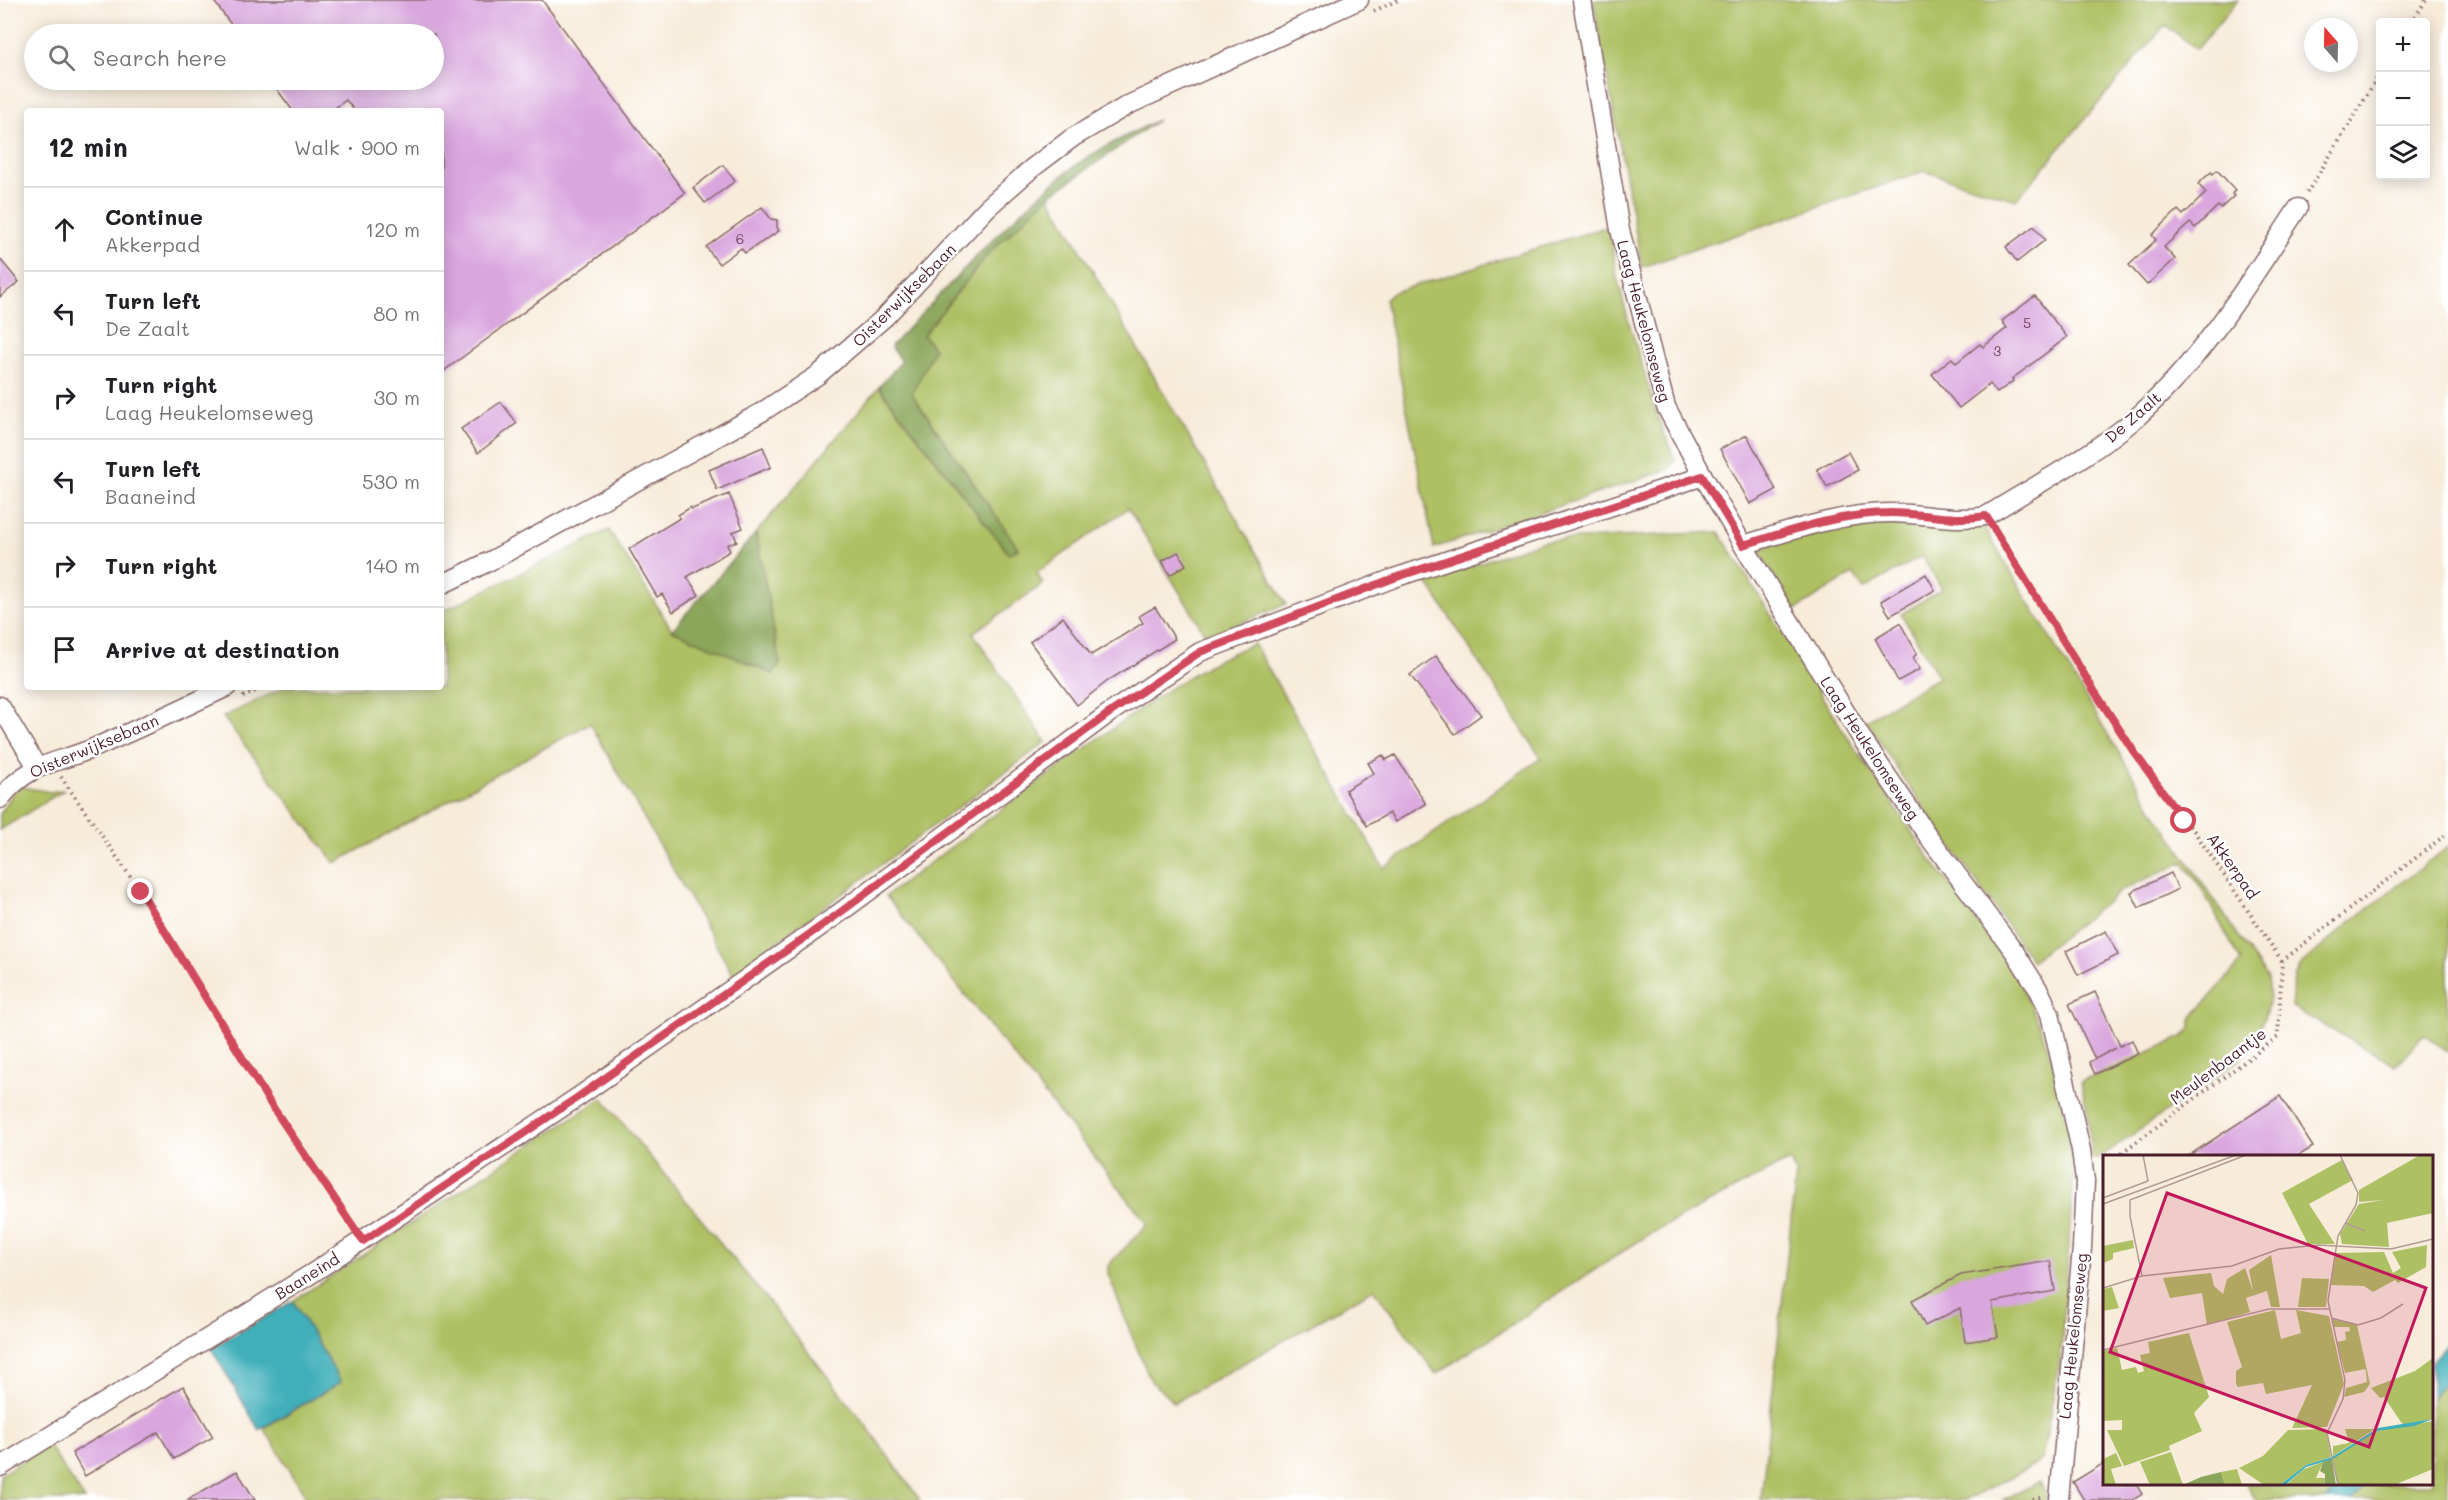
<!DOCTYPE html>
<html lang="en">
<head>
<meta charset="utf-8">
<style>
  :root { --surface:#fff; --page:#f6f6f6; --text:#202124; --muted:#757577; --line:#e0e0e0 }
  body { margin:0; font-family:Mali,sans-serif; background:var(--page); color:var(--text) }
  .controls { position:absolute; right:18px; top:18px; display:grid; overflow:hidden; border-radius:6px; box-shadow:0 3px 15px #0003 }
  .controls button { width:54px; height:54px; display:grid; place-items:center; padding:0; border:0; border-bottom:2px solid var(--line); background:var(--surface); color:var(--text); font:30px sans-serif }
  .compass { position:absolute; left:2304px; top:18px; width:54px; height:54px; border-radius:50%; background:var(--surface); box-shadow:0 3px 15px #0003; rotate:340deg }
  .stop { position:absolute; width:18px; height:18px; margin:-14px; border:4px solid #d1495b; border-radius:50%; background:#fff }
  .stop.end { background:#d1495b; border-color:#fff; box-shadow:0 2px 6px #0008 }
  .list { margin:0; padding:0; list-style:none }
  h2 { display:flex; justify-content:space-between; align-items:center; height:78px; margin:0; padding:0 24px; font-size:26px }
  h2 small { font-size:20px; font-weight:400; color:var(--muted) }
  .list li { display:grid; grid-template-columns:39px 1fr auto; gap:18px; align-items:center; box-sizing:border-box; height:84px; padding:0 24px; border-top:2px solid var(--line) }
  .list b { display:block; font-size:22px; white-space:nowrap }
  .list p { margin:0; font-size:20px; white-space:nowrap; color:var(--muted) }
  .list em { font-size:20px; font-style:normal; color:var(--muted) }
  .icon { flex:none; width:33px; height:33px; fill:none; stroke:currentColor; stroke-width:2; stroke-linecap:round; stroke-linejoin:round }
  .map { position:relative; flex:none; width:2448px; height:1500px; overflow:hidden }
  .search { position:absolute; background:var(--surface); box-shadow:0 3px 15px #0003; left:24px; top:24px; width:420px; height:66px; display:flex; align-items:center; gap:15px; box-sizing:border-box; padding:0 21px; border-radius:33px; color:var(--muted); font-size:22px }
  .panel { position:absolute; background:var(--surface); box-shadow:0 3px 15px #0003; left:24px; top:108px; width:420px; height:582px; border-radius:6px }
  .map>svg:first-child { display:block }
  .green { fill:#aec064; stroke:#7c7048; stroke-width:1.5 }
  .forest { fill:#8aa65a; stroke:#6a6242; stroke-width:1.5 }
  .water { fill:#3fafb9; stroke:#446772; stroke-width:1.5 }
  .building { fill:#d9a6de }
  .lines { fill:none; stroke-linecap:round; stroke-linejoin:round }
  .minor-casing { stroke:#876768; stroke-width:21 }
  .path { stroke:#876768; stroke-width:4; stroke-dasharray:1.5 4.5; stroke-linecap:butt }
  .minor { stroke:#fff; stroke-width:18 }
  .route { stroke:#d1495b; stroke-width:8 }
  .labels { text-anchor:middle; stroke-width:5; stroke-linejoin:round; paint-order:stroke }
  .number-label { font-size:14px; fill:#6e4158 }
  .street-label { font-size:16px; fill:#4a1f2b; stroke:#fff }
  .inset-road { fill:none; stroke:#b29a94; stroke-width:1.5 }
  .view { fill:#c2185b; fill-opacity:0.15; stroke:#c2185b; stroke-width:3 }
  .inset-edge { fill:none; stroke:#4a1f2b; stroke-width:3 }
</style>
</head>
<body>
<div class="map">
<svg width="2448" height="1500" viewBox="0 0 2448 1500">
  <rect width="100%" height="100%" fill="#fff"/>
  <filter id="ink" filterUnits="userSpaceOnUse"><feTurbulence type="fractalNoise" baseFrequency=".0167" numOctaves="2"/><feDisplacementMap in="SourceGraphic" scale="12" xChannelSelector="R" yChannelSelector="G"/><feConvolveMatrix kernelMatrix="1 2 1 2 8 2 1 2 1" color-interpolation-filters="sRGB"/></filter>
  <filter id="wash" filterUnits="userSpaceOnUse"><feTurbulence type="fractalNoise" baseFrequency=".008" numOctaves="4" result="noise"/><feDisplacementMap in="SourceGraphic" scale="24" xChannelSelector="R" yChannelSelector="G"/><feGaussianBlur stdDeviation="1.35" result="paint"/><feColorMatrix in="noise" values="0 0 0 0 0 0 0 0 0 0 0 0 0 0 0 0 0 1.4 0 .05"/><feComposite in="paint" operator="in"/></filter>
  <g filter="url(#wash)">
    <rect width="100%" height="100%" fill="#f7ecda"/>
    <!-- green -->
    <g class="green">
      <polygon points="1593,0 2238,0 2197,49 2165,25 2016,200 1924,171 1642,267"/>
      <polygon points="1049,196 1286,604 1207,637 1128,508 1037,573 1043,584 973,633 1046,742 733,975 590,723 335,863 223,717 285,687 441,687 441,612 609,530 672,630 773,673 780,664 756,533 879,387 1009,554 1018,549 911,393 934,349 923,335 989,253"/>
      <polygon points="1609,226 1617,277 1628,319 1658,418 1675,460 1670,469 1661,472 1434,548 1385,299 1391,293"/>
      <path d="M1871 519 1982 524 2152 808 2267 978C2276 1001 2256 1041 2241 1059L2099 1158 2092 1159 2087 1110 2081 1082 2183 1037 2191 1028V1019L2241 962 2200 886 2183 862 2122 890 2032 961 1903 778 1866 720 1939 677 1901 614 1942 589 1922 556 1864 589 1853 574 1794 611 1759 550 1793 532Z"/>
      <path d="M1719 532 1846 735 1920 844 2015 974 2034 1012 2052 1058 2071 1135 2074 1173 2061 1352 2042 1459 2036 1464 1966 1500H1761L1796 1173 1789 1160 1648 1235 1436 1374 1374 1289 1174 1403 1151 1381 1131 1334 1108 1274V1266L1113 1260 1148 1224 886 896C959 841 1032 786 1106 733 1154 700 1199 664 1254 644L1384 868 1541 758 1426 581 1543 541Z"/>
      <polygon points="23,787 50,792 64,790 0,830 0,814 15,790"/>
      <polygon points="2448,847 2448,1051 2424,1035 2395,1065 2291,1007 2294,977 2299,967 2349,923"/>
      <polygon points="602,1098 768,1301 871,1432 920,1500 308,1500 264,1428 341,1382 293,1301"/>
      <polygon points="2448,1378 2448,1500 2353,1500 2365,1484 2432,1484 2432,1398"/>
      <polygon points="48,1445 85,1500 0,1500 0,1475"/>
      <polygon points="2040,1482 2049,1500 2002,1500"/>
      <polygon points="2246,1484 2339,1484 2327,1500 2256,1500"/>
    </g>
    <!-- forest -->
    <g class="forest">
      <path d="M1158 120 1049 196 989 253 923 335 934 349 912 394 1018 548 1009 554 879 387 901 362 891 346C947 288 1001 226 1063 175 1091 152 1126 136 1158 120Z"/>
      <polygon points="756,533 780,664 773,674 672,630"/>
    </g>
    <!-- water -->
    <g class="water">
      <polygon points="293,1301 341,1382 259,1430 211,1348"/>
      <polygon points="2448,1342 2448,1378 2432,1398 2432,1362"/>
      <polygon points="2339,1484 2365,1484 2353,1500 2327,1500"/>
    </g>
    <g id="blocks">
      <!-- building -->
      <g class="building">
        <polygon points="213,0 542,0 685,193 441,373 441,111 355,111 346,100 331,111 293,111 270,80 434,80 434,34 238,34"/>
        <polygon points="723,165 735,181 705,203 693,188"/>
        <polygon points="2217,170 2235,190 2232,194 2234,196 2221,208 2218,206 2195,228 2190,223 2164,247 2175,259 2147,285 2129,265 2156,240 2152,235 2178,210 2183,215 2206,193 2198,184 2211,172 2213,174"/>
        <polygon points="762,207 771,219 777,220 777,227 779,231 745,253 741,248 719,264 706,247"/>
        <polygon points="2034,226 2045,240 2017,262 2006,247"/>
        <polygon points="0,259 19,282 0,297"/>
        <polygon points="2035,296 2067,337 2012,379 2013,381 1997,393 1990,384 1959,408 1932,374 1952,358 1956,363 1980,344 1983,347 2007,328 2002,321"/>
        <polygon points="501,402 517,423 478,453 461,429"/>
        <polygon points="1747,435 1776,490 1750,504 1720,449"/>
        <polygon points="763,447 771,467 717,490 709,470"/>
        <polygon points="1848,452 1858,470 1827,487 1817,469"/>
        <polygon points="729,494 743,528 733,532 737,541 727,545 730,551 687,577 699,595 673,612 662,594 657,597 629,549 680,518 678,515 691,507 692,509"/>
        <polygon points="1178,552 1186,565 1170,575 1162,561"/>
        <polygon points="1926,574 1935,590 1890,616 1881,601"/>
        <polygon points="1155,607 1175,639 1109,680 1077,705 1030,642 1063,617 1091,655 1143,623 1139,616"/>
        <polygon points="1900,623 1917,653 1913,658 1920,669 1898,681 1875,638"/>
        <polygon points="1436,656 1481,715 1455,734 1410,675"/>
        <polygon points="1383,755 1386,760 1395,755 1426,804 1395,822 1389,813 1367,826 1345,790 1374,773 1368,763"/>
        <polygon points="2171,873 2178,889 2139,908 2131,892"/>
        <polygon points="2106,931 2118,955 2078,975 2066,951"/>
        <polygon points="2095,992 2120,1046 2132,1040 2138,1054 2095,1074 2089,1062 2116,1048 2095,1059 2069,1004"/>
        <polygon points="2280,1096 2313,1147 2298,1156 2188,1156"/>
        <polygon points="2050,1261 2055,1291 1992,1302 1998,1337 1965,1342 1960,1308 1925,1326 1912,1300 1961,1275"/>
        <polygon points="183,1386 213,1437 174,1459 158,1432 85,1476 72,1453"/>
        <polygon points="2104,1463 2104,1484 2136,1484 2142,1494 2133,1500 2084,1500 2073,1482"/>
        <polygon points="237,1471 255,1500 187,1500"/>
      </g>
    </g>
  </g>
  <g filter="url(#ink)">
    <use href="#blocks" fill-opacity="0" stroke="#876768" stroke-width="1.5"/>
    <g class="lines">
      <defs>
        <g id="minor">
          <polyline points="1582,0 1620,230 1666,407 1703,476 1743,545 1864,742 1928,836 2014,951 2040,992 2050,1014 2081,1150 2085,1181 2082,1248 2059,1500"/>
          <path d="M1743 545C1790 531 1840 513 1891 513 1924 513 1953 522 1986 516 2036 485 2091 456 2136 418 2203 359 2249 282 2298 208"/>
          <polyline points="441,585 494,559 692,451 762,412 818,375 885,317 987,208 1031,169 1072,138 1128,105 1359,0"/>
          <polyline points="0,706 37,767"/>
          <path d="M0 799C30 761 57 764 96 747 140 728 183 708 227 687"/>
          <polyline points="0,1467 311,1274 578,1097 834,917 1108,714 1200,652 1394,578 1703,476"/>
        </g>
      </defs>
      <!-- minor casing -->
      <use href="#minor" class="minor-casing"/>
      <!-- path -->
      <g class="path">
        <polyline points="1374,11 1398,0"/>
        <polyline points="2412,22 2426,0"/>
        <polyline points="2307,193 2380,74"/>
        <polyline points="1996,530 2134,752 2175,810 2194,831 2282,961"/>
        <polyline points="243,697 264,687"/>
        <polyline points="61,777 141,892 270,1103 353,1226"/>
        <polyline points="2117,1156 2278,1037 2282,961 2448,833"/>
        <polyline points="2033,1500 2043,1497"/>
      </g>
      <!-- minor -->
      <use href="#minor" class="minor"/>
    </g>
  </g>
  <g class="lines" filter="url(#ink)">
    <!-- route -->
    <path class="route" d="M141 892 270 1103 363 1241 578 1097 834 917 1108 714 1200 652 1394 578 1702 476 1743 545C1790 531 1840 513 1891 513 1924 513 1953 522 1986 516L2095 692 2134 752 2184 821"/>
  </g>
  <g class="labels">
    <!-- number labels -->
    <g class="number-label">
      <text x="740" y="244">6</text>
      <text x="2027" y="328">5</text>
      <text x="1997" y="356">3</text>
    </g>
    <!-- street labels -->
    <g class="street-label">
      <text transform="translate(904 295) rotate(-45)" y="6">Oisterwijksebaan</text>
      <text transform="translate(1644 321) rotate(75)" y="6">Laag Heukelomseweg</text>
      <text transform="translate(2133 417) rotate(-41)" y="6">De Zaalt</text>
      <text transform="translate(94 746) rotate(-23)" y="6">Oisterwijksebaan</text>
      <text transform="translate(1870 748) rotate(57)" y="6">Laag Heukelomseweg</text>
      <text transform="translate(2233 866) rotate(55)" y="6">Akkerpad</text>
      <text transform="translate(2218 1066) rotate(-37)" y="6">Meulenbaantje</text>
      <text transform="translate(307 1276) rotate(-32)" y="6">Baaneind</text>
      <text transform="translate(2073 1336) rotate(-84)" y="6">Laag Heukelomseweg</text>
    </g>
  </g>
  <!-- overview -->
  <g transform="translate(2103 1155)">
    <rect width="330" height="330" fill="#f7ecda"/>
    <path d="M317 0H330V58L284 68 286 92 239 89 237 79 256 49 280 45 256 47V35ZM239 5 250 25 206 49 232 89H205L179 38ZM30 85 31 93 10 98V104L0 108V91ZM324 90 323 112 295 128 292 125 270 137 261 131 228 130 233 98 281 97 290 118 298 113 289 97ZM168 100 177 152H168L164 136 143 143 147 157 104 170 99 138 67 143 60 123 108 118 111 131 120 139 124 124 142 113 150 136 146 115ZM199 123 226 124 223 152H195ZM9 132 16 153 0 156V134ZM172 155 178 184 198 178 193 155 226 161 241 229 224 272 189 273 209 230 163 239 160 228 135 232 133 229V216L139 212 124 167ZM229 164 254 170 267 229 261 237 241 242 243 233 264 227 263 217 262 214 242 218 234 187 243 185 242 177 247 176 246 172H231ZM86 178 106 242 91 258 99 276 66 291 67 295 21 311 4 275H19V265L0 266V196L14 193 19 215 33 212 35 218 41 216 37 200 47 198 45 187ZM330 203V264L300 270 281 242 277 243 268 233 312 216ZM330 266V314L291 330H235L230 303 274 276ZM223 274 228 302 203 310 177 330H161L136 313 160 301 185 275ZM242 274H272L230 301V291L246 288ZM68 297 80 330H47L37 307ZM13 298 19 311 8 314 13 330H0V304ZM220 307 213 323H222V330H183L201 314ZM134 314 139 330H122L118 317Z" fill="#aec064"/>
    <path d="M229 304 233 330H222V319L217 316 220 307ZM118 317 122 330H80L98 322Z" fill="#8aa65a"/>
    <path d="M330 264 311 271 274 276 230 304 203 312 182 330H177L203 310 229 302 275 273Z" fill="#3fafb9"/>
    <path class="inset-road" d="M0 43 45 26 40 0M0 49 133 0M242 68 262 76M39 121 27 61V45L143 0M0 133 39 121 129 111 176 94 215 90 288 94 330 84M228 163 255 170 278 163 300 149M0 195 166 154H226M235 330 224 278 240 244 242 225 225 146 235 81 253 50 255 38 237 0"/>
    <path class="view" d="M64 38 323 133 266 292 7 197Z"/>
    <rect width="330" height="330" class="inset-edge"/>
  </g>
</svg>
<div class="controls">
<button>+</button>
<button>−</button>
<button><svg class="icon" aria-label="layers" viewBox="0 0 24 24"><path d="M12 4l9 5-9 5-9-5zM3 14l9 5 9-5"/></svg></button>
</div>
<svg class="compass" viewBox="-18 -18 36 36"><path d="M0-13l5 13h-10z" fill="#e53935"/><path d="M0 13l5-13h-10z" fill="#757577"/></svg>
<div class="stop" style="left:2184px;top:821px"></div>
<div class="stop end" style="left:141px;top:892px"></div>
<div class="search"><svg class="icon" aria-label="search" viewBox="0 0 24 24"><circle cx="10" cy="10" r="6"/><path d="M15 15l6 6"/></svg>Search here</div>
<section class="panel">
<h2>12 min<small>Walk · 900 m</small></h2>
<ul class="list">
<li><svg class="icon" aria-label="ahead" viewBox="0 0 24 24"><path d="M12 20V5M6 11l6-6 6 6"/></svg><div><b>Continue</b><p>Akkerpad</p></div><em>120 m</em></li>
<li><svg class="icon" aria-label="left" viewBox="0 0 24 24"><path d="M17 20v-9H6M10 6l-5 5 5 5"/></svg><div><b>Turn left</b><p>De Zaalt</p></div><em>80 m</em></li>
<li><svg class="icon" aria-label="right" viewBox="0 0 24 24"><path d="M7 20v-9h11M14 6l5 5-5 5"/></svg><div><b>Turn right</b><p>Laag Heukelomseweg</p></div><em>30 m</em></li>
<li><svg class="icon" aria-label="left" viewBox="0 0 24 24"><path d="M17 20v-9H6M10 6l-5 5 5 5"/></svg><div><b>Turn left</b><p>Baaneind</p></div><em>530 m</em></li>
<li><svg class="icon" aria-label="right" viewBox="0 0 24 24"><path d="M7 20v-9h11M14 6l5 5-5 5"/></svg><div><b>Turn right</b></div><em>140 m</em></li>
<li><svg class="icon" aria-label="arrive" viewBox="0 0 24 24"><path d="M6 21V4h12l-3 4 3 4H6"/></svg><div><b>Arrive at destination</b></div></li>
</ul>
</section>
</div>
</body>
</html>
